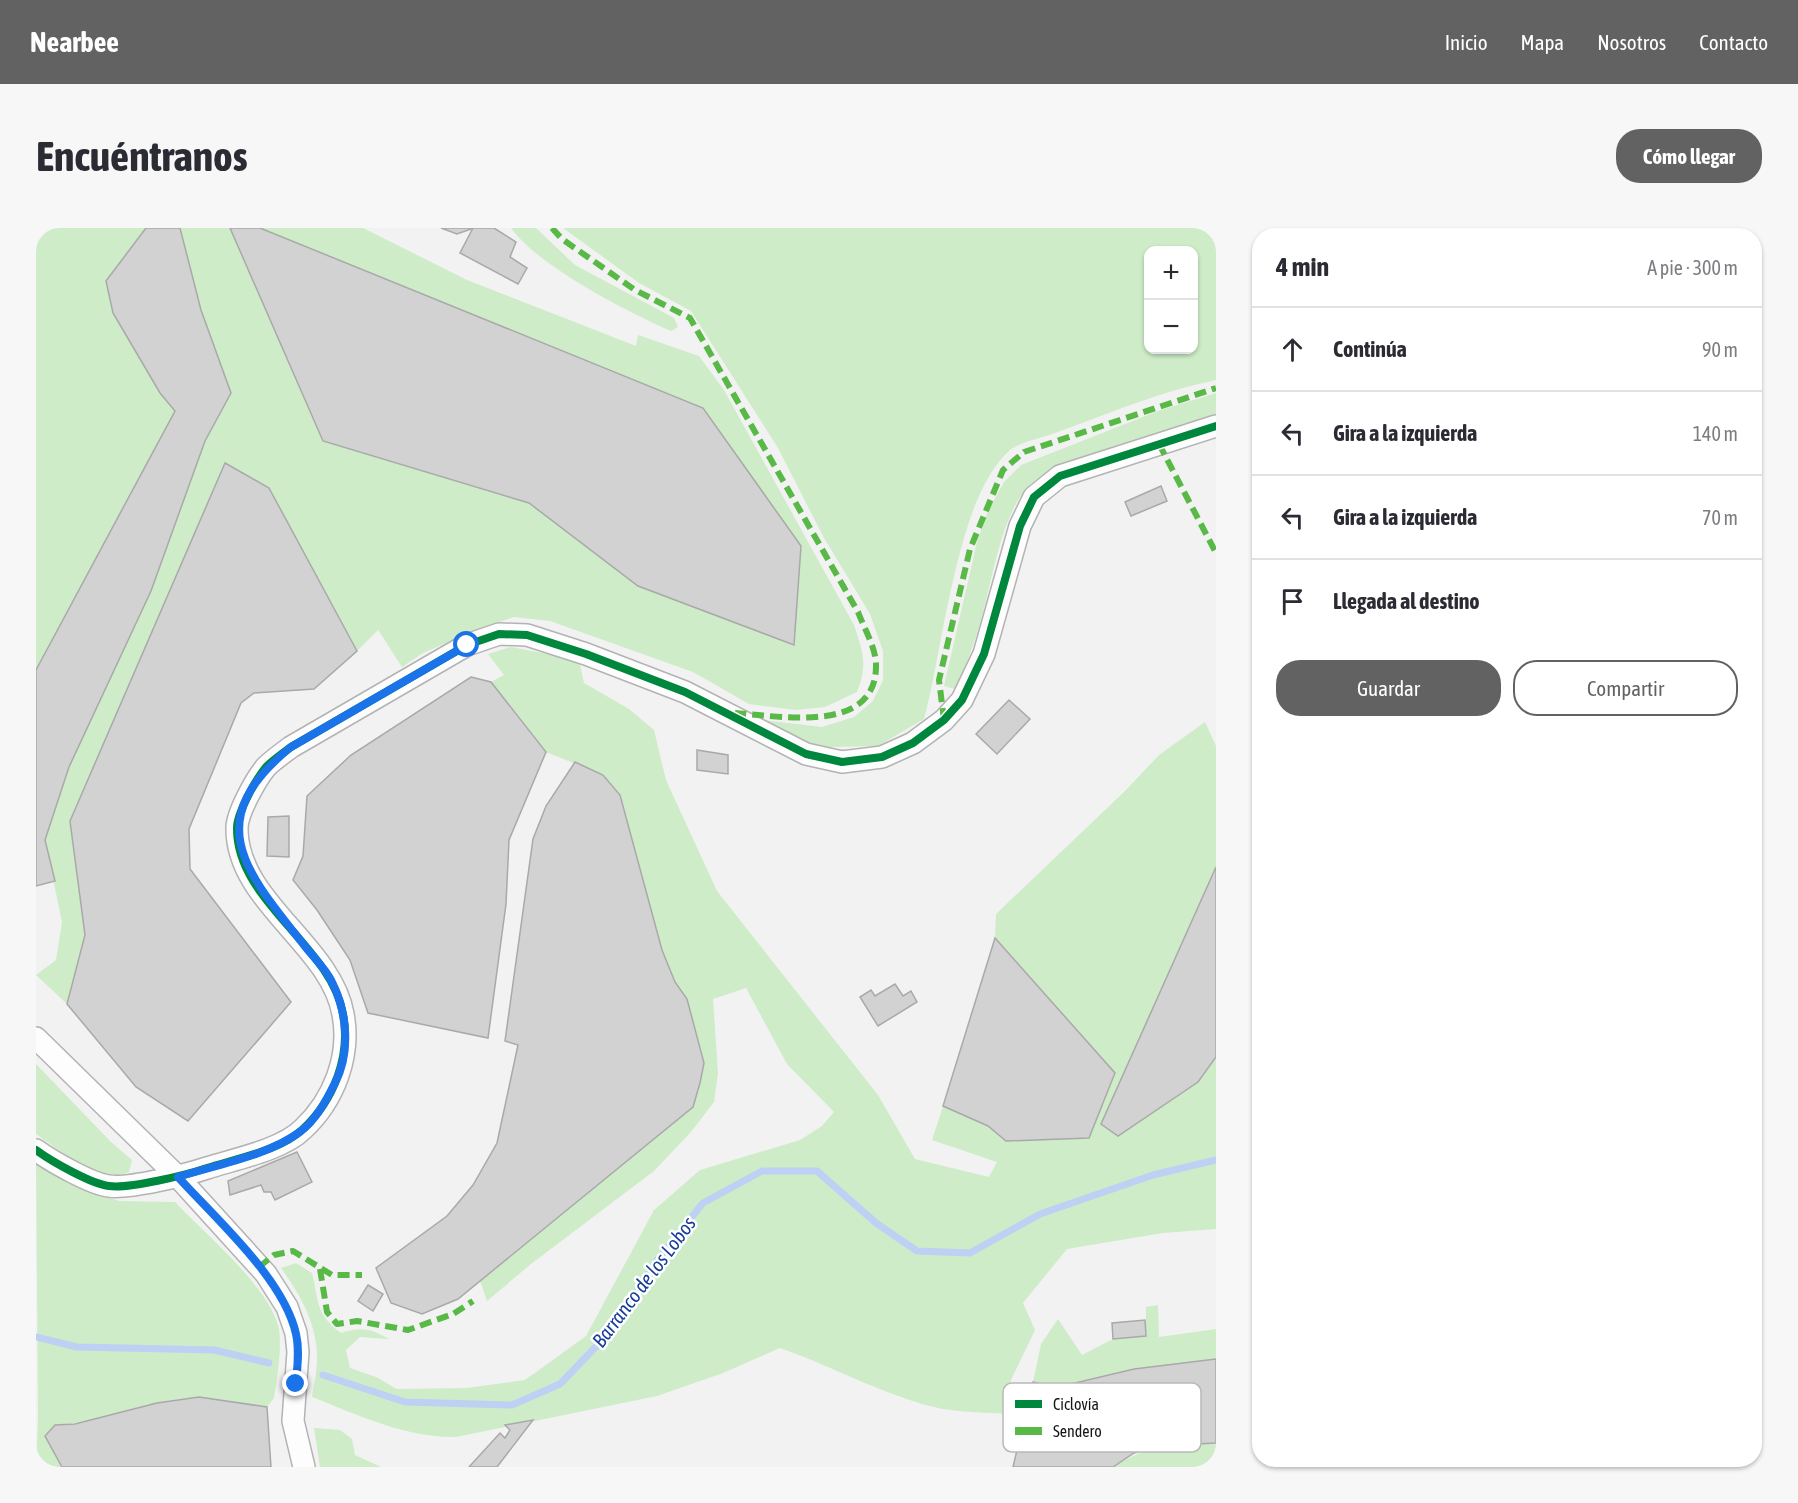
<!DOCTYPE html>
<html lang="es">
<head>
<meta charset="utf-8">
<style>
  :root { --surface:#fff; --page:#f7f7f7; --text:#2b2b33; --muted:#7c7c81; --line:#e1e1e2; --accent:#626263 }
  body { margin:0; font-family:"Asap Condensed",sans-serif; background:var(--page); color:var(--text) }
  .controls { position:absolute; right:18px; top:18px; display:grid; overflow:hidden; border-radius:12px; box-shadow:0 2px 4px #0004 }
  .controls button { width:54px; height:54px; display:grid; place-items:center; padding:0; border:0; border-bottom:2px solid var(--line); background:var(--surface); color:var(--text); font:30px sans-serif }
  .stop { position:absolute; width:18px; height:18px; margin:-14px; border:4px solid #1a73e8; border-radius:50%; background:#fff }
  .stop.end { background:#1a73e8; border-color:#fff; box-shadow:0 2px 6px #0008 }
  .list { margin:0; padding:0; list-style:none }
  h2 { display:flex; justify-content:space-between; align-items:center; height:78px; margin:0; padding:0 24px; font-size:26px }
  h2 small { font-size:20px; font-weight:400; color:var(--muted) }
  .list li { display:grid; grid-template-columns:39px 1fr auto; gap:18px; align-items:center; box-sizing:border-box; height:84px; padding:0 24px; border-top:2px solid var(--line) }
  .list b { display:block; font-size:22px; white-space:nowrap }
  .list em { font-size:20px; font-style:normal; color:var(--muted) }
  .actions { display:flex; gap:12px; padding:18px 24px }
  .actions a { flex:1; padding:14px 0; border:2px solid var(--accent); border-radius:24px; text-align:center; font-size:21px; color:var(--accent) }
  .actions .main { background:var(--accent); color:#fff }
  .icon { flex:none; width:33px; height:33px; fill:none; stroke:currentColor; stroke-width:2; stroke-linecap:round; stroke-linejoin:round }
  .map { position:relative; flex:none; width:1180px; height:1239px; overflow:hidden; border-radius:24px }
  header { display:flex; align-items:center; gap:36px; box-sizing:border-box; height:84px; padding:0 30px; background:var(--accent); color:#fff }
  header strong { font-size:28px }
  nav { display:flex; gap:33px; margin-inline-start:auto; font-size:21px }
  .intro { display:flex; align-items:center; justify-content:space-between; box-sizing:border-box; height:144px; padding:0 36px }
  h1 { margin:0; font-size:42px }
  .button { padding:15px 27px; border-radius:24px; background:var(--accent); color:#fff; font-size:21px; font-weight:700 }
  main { display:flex; gap:36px; padding:0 36px }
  aside { flex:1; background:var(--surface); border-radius:24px; box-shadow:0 2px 4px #0004 }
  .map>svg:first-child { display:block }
  .green { fill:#ceecc8; fill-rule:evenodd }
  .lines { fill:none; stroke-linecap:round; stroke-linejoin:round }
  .stream { stroke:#bed0f3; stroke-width:7 }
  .building { fill:#d2d2d3; stroke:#a9a9aa; stroke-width:1.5 }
  .minor-casing { stroke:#b3b3b4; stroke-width:24 }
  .minor { stroke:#fdfdfd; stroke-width:21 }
  .quiet { stroke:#58b947; stroke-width:6; stroke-dasharray:12 6; stroke-linecap:butt }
  .cycleway-casing { stroke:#fff; stroke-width:11 }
  .cycleway { stroke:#00873e; stroke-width:8 }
  .route { stroke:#1a73e8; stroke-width:8 }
  .labels { text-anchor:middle; stroke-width:5; stroke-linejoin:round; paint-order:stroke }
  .water-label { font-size:20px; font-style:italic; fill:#163d99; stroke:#fff }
  .key { fill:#fff; stroke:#b9b9b9; stroke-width:1.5 }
  .key-label { font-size:16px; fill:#151516 }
</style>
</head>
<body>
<header>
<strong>Nearbee</strong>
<nav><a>Inicio</a><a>Mapa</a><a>Nosotros</a><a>Contacto</a></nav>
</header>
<div class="intro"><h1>Encuéntranos</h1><a class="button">Cómo llegar</a></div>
<main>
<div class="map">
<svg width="1180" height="1239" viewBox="0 0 1180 1239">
  <rect width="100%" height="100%" fill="#f2f2f3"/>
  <!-- green -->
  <g class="green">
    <polygon points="0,0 110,0 70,53 77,85 139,183 0,442"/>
    <path d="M144 0H194L287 213 493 275 667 180 224 0H327L431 52 600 118 602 107 663 128 688 162 818 397C827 425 832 436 821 464L789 479 760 482 713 476 657 444 514 393 478 389 445 400 387 425 366 439 342 402 321 423 233 260 189 235 34 593 49 707 31 776 0 747 20 732 26 694 9 612 33 539 169 213 195 165 165 82Z"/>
    <path d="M475 0H500L539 37 638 90 642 99 635 103C591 84 502 38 475 0Z"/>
    <path d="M527 0H1180V152C1125 163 1072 186 1019 205 1006 210 983 214 973 223 920 270 907 423 888 491L842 518 796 519 769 518 718 491 786 499 818 489 837 473 847 452V423L834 386 788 310 742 220 655 83 603 55ZM1112 22H1158V122H1112Z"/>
    <path d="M1180 165V187C1139 200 1013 232 989 262 964 294 956 353 945 392 939 414 930 436 922 457L919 461 908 458 941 314 952 283 968 254 985 237 1122 183Z"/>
    <path d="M475 419 543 432 548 455 593 481 618 502 630 552 681 663 842 867 879 931 953 949 961 934 896 912 907 878 952 898 970 913 1053 910 1079 846 959 710 960 686 1089 563 1123 527 1169 494 1180 518V639L1065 896 1082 907 1162 854 1180 829V1001L1127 1005 1031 1021 987 1075 999 1102 975 1152 971 1186C948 1184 921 1185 898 1179 845 1166 796 1138 744 1120L687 1145 621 1168 420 1209C370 1210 322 1187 276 1169 278 1155 282 1140 281 1126 280 1094 263 1065 245 1040L260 1035 276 1045C283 1073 279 1086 305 1105 326 1098 335 1101 353 1111L324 1109 310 1122 314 1140 340 1149 361 1161 431 1160 489 1152 550 1108 618 982 664 942 764 912 786 898 798 884 751 836 710 760 677 771 682 845 678 874 655 904 618 943 495 1036 451 1073 444 1053 668 835 651 771 639 754 626 722 584 567 567 547 510 524 455 454 468 447 452 426Z"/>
    <path d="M0 836 75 914 96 932 93 944C65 958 22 921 0 906Z"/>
    <path d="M0 935 30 954 83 973 139 974C169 1006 230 1056 242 1097 247 1114 241 1152 238 1170L231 1179C209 1176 184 1169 162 1170 113 1171 68 1194 20 1197L9 1208 26 1239H0L2 1190Z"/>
    <polygon points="1122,1077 1123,1109 1180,1101 1180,1131 1098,1141 1018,1160 997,1154 1005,1116 1022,1091 1046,1127 1077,1111 1110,1108 1110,1079"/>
    <polygon points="278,1200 304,1202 316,1211 319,1227 345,1239 284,1239"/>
    <path d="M1180 1215V1239H1077C1113 1216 1138 1217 1180 1215Z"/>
  </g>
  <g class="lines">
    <!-- stream -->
    <g class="stream">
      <polyline points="0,1109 41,1119 178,1122 233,1135"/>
      <polyline points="287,1147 369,1174 476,1177 524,1156 576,1102 619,1035 667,975 726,943 781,943 840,995 881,1023 934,1025 1004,986 1117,947 1180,932"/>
    </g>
  </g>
  <!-- building -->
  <g class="building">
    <polygon points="110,0 144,0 165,82 195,165 169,213 115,363 33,539 9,612 19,653 0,658 0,442 139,183 124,165 77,85 70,53"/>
    <polygon points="194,0 224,0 667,180 765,318 758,417 602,358 493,275 287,213"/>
    <polygon points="405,0 438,0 421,6"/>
    <polygon points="437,0 458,0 480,14 474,29 491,40 482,56 424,25"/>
    <polygon points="189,235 233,260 321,423 278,461 218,465 205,475 153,601 154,641 255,774 152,893 100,859 31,776 49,707 34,593"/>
    <polygon points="1125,258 1131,273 1095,288 1089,274"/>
    <polygon points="435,449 455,454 510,524 473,612 470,676 452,810 332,785 314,732 281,682 257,652 267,628 271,568 315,527"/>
    <polygon points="973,472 994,491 961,526 940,506"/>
    <polygon points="661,522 692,527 692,546 661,542"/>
    <polygon points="539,534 567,547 584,567 626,722 639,754 651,771 668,835 664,855 657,879 422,1071 386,1086 355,1075 340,1040 411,988 437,957 461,915 482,817 469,813 497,611 510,578"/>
    <polygon points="253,588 253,629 231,628 232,589"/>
    <polygon points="1180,639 1180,829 1162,854 1082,908 1065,896"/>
    <polygon points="959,710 1079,845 1053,910 970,913 952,898 907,878"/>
    <polygon points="859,756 867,768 875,763 881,774 842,798 824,769 835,762 839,768"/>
    <polygon points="261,924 276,954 239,972 235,964 228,964 225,957 194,967 192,953"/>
    <polygon points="332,1057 347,1066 337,1083 322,1073"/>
    <polygon points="1109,1092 1110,1108 1077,1111 1076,1095"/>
    <polygon points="1180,1131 1180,1215 1121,1218 1098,1225 1077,1239 977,1239 997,1154 1018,1160 1098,1141"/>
    <polygon points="163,1169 231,1179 235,1239 26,1239 9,1208 19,1197 39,1196 121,1175"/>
    <polygon points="497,1192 461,1239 433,1239 464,1205 469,1210 474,1202 469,1197"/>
  </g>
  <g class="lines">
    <defs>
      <g id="minor">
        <polyline points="0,810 142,949 230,1046 251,1079 260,1105 262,1124 257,1193 268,1239"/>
        <path d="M0 922C15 933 55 956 73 958 93 961 150 947 171 940 199 931 246 922 267 901 298 872 315 828 307 786 295 717 200 673 201 600 201 585 220 551 230 539 237 532 247 525 255 519L431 417 463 406 491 407 550 426 649 464 770 526 806 534 846 529 877 515 908 492 926 472 948 426 984 298 998 269 1024 248 1180 198"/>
      </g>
    </defs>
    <!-- minor casing -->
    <use href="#minor" class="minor-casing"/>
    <!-- minor -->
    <use href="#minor" class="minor"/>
    <!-- quiet -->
    <g class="quiet">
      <path d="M516 0 526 11 599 62 654 90 822 384C828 400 840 420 840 437 841 507 744 488 699 485"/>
      <polyline points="1123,216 1180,325"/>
      <polyline points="908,492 903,452 934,321 967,242 988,224 1180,160"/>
      <polyline points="223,1039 238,1027 257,1023 296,1047 326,1047"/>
      <polyline points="284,1041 291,1084 301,1096 321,1093 372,1102 417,1086 437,1073"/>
    </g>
    <defs>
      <path id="cycleway" d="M0 922C15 933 55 956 73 958 93 961 150 947 171 940 199 931 246 922 267 901 298 872 315 828 307 786 295 717 200 673 201 600 201 585 220 551 230 539 237 532 247 525 255 519L431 417 463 406 491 407 550 426 649 464 770 526 806 534 846 529 877 515 908 492 926 472 948 426 984 298 998 269 1024 248 1180 198"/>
    </defs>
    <!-- cycleway casing -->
    <use href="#cycleway" class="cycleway-casing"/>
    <!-- cycleway -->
    <use href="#cycleway" class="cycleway"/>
  </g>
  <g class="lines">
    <!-- route -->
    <path class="route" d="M260 1156C261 1140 264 1123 260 1106 248 1051 180 991 142 949 180 937 234 927 265 903 280 892 291 871 299 855 315 824 311 784 296 754 290 741 277 729 268 717 210 644 163 593 255 519L431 417"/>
  </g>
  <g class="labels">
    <!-- water labels -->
    <g class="water-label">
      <text transform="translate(608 1054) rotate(-53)" y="7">Barranco de los Lobos</text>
    </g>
  </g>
  <!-- legend -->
  <rect x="967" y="1155" width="198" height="69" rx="9" class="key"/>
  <rect x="979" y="1172" width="27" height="8" fill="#00873e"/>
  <rect x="979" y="1199" width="27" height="8" fill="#58b947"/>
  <g class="key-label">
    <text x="1017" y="1182">Ciclovía</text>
    <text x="1017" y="1209">Sendero</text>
  </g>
</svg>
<div class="controls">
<button>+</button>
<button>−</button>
</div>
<div class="stop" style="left:431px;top:417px"></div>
<div class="stop end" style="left:260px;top:1156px"></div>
</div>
<aside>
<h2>4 min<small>A pie · 300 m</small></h2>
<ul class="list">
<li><svg class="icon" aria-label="ahead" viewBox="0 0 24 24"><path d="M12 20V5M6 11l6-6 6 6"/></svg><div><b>Continúa</b></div><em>90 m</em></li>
<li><svg class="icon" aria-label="left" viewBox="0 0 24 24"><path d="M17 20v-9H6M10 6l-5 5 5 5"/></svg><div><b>Gira a la izquierda</b></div><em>140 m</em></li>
<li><svg class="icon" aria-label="left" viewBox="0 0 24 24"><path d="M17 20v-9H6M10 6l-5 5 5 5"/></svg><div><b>Gira a la izquierda</b></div><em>70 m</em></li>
<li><svg class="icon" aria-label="arrive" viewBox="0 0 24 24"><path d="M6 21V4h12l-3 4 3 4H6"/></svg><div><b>Llegada al destino</b></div></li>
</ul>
<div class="actions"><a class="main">Guardar</a><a>Compartir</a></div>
</aside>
</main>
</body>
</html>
